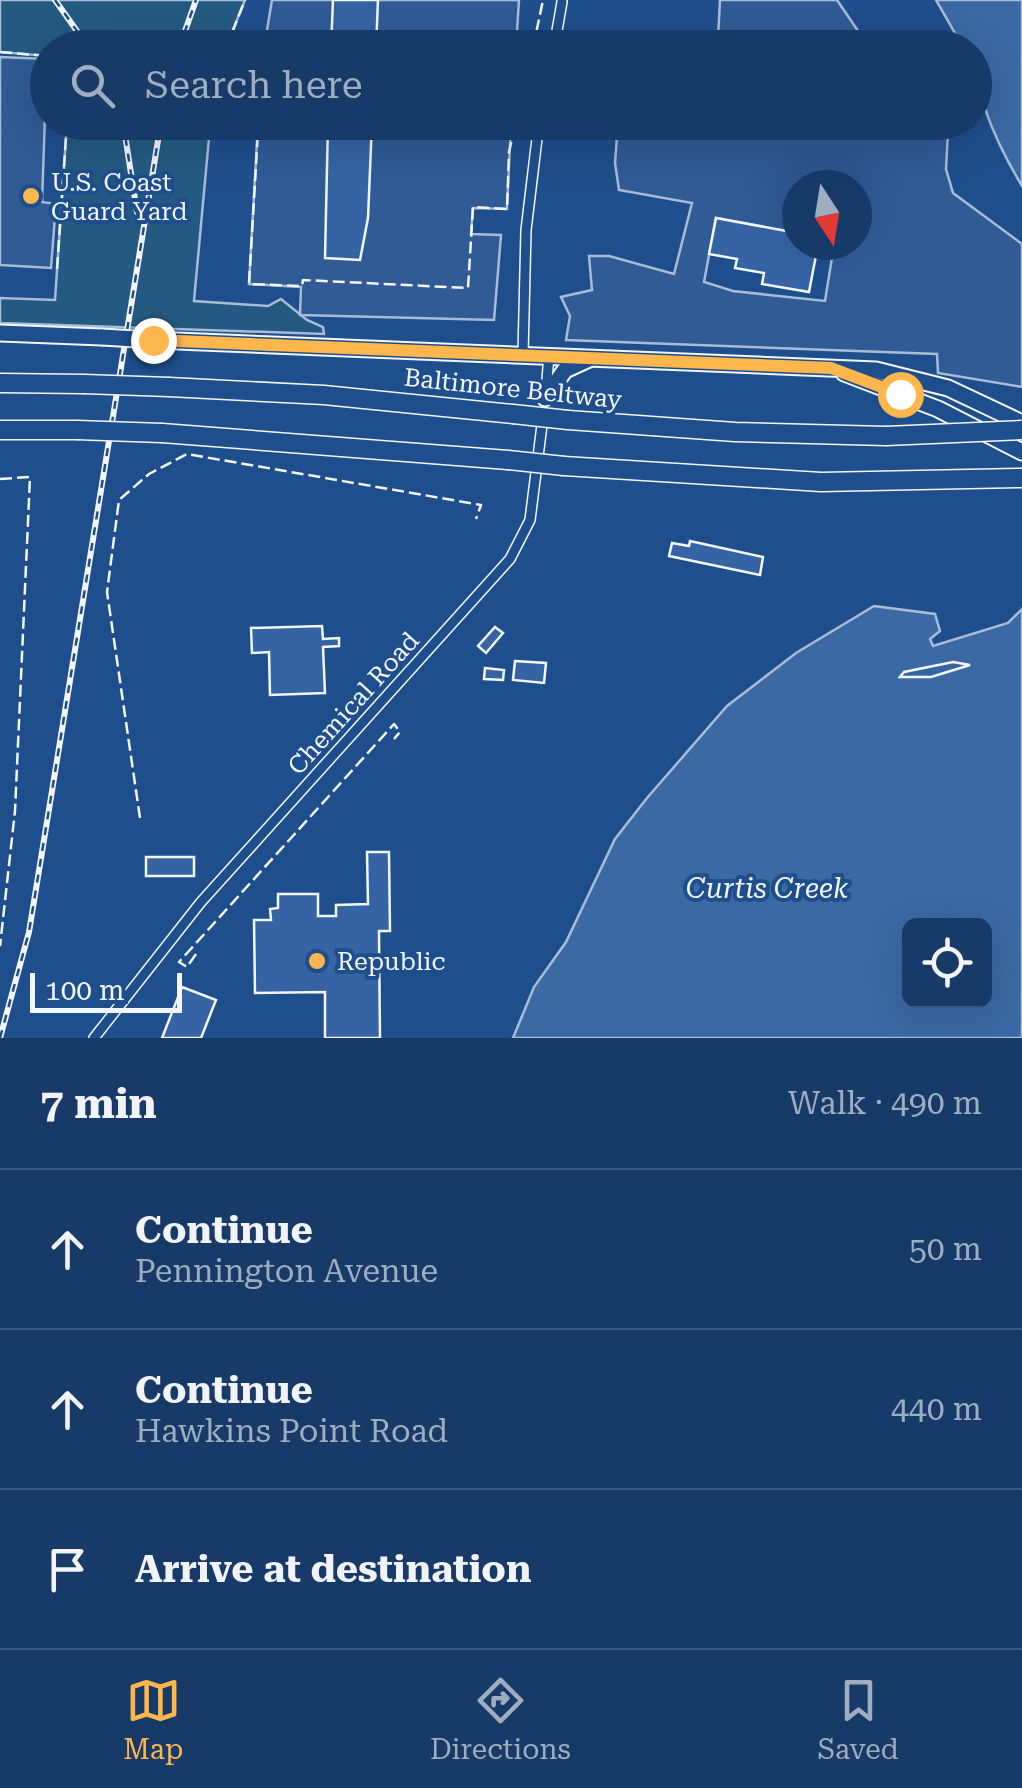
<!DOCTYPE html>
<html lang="en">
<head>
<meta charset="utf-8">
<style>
  :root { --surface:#173a69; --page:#20416f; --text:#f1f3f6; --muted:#9eadc0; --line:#36547d; --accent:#ffb74d }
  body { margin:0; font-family:"Roboto Serif",serif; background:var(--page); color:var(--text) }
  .controls { position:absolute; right:30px; bottom:30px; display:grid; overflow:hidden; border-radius:15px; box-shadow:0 10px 40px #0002 }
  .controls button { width:90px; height:90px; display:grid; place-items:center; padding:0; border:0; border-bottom:2px solid var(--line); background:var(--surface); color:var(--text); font:50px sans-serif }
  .compass { position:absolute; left:782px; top:170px; width:90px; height:90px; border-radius:50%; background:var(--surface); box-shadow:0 10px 40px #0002; rotate:168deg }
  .scale { position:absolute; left:30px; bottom:25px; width:152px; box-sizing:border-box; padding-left:10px; border:5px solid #f2f6ff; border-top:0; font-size:28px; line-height:35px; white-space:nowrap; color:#f2f6ff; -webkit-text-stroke:8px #1f4e8c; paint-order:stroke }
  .stop { position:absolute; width:30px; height:30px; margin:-22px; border:8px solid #ffb74d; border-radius:50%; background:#fff }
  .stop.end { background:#ffb74d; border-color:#fff; box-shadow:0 2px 10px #0008 }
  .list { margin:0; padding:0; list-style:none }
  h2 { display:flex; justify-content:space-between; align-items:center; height:130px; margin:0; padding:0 40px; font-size:42px }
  h2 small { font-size:32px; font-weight:400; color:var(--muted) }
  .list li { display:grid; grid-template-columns:65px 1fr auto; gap:30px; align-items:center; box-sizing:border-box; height:160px; padding:0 40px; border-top:2px solid var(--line) }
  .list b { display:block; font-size:38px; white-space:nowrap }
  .list p { margin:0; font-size:32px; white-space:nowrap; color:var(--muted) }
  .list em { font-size:32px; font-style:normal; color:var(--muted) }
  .icon { flex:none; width:55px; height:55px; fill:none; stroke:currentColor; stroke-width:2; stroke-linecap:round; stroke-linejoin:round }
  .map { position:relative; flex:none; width:1022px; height:1038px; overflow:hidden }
  .search { position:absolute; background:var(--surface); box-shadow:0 10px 40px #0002; left:30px; right:30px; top:30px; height:110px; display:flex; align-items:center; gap:25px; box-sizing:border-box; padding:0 35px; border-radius:55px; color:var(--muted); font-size:38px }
  .sheet { height:610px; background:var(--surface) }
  nav { display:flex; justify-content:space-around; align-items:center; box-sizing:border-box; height:140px; border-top:2px solid var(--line); background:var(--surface); font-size:28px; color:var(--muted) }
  nav a { display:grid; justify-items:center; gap:5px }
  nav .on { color:var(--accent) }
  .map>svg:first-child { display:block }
  .green { fill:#245a82; stroke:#a8bbd7; stroke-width:2.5 }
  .parking { fill:#305b95; stroke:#a8bbd7; stroke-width:2.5; fill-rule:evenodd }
  .water { fill:#3b69a3; stroke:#a8bbd7; stroke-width:2.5; fill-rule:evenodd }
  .building { fill:#3563a3; stroke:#f2f6ff; stroke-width:2.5 }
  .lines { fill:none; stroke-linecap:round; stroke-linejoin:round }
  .street-casing { stroke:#f2f6ff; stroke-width:12 }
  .primary-casing { stroke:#f2f6ff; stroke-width:19 }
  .highway-casing { stroke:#f2f6ff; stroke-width:21 }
  .street { stroke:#1f4e8c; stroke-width:9 }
  .primary { stroke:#1f4e8c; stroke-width:15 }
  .highway { stroke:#1f4e8c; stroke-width:18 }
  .rail-casing { stroke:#f2f6ff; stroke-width:6 }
  .rail { stroke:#1f4e8c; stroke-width:2.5; stroke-dasharray:8; stroke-linecap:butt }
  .primary-bridge-casing { stroke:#f2f6ff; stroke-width:19; stroke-linecap:butt }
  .highway-bridge-casing { stroke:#f2f6ff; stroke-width:21; stroke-linecap:butt }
  .primary-bridge { stroke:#1f4e8c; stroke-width:15 }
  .highway-bridge { stroke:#1f4e8c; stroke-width:18 }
  .fence { stroke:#f2f6ff; stroke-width:2.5; stroke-dasharray:12 5; stroke-linecap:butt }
  .route { stroke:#ffb74d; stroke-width:12 }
  .poi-dot { fill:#ffb74d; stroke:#1f4e8c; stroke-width:4 }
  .labels { text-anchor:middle; stroke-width:8; stroke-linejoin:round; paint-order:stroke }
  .poi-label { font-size:25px; fill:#f2f6ff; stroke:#1f4e8c; text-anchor:start }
  .street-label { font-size:25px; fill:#f2f6ff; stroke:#1f4e8c }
  .water-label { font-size:28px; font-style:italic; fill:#f2f6ff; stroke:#1f4e8c }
</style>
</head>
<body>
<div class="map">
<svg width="1022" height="1038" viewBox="0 0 1022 1038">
  <rect width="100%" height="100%" fill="#1f4e8c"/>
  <!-- green -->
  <g class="green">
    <polygon points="0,0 245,0 226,47 48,48 47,56 0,52"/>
    <polygon points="205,122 210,127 194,301 268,306 281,299 307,320 323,327 324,334 0,323 0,298 55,300 67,123"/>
  </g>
  <!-- parking -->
  <g class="parking">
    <polygon points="272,0 519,0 516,47 264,48"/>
    <polygon points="720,0 837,0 869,47 661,47 672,43 696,46 718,38"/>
    <polygon points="0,57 47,59 42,202 56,204 51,268 0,265"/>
    <polygon points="258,123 511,123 507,209 473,208 471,234 501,235 494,320 300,315 301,287 249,284"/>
    <path d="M618 123H943L948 132 946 169 953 193 1022 244V387L938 373 937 354 566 340 570 316 561 297 592 290 589 256H609L674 274 692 203 619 190 615 163ZM797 185H857V245H834L825 301 733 291 704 282 716 218 797 233Z"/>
  </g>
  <!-- water -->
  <g class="water">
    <path d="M936 0H1022V186C998 146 974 95 974 48L963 47Z"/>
    <path d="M874 606 935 614 940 631 930 639 933 646 1008 623 1022 609V1038H513L534 987 566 942 615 839 647 798 727 706 796 653ZM910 926H984V1001H910Z"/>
  </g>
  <!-- building -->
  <g class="building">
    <polygon points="333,0 378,0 376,48 331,48"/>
    <polygon points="328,122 372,122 368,218 360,260 325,258"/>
    <polygon points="716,218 797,233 797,245 818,245 809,292 762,284 764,273 735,268 737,259 709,254"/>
    <polygon points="690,541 763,557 760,575 669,556 672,543 689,546"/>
    <polygon points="322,626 323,639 339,638 339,646 323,647 325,693 270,695 269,652 252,653 251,628"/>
    <polygon points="495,627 503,633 486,653 478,646"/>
    <polygon points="515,661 546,663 544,683 513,680"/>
    <polygon points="953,662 970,665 931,677 900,677 904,672"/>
    <polygon points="485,668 504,670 503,680 484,679"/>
    <polygon points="367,852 389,852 390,931 379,931 380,1038 325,1038 325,992 255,993 254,920 271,920 270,909 278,908 278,894 318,894 318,916 336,916 336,905 368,904"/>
    <rect x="146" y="857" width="48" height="19"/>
    <polygon points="182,987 216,1000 201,1038 162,1038"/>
  </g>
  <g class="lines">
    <defs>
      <g id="street">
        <polyline points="554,48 562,2"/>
        <polyline points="523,354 526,230 539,122"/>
        <polyline points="546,392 549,355"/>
        <polyline points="94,1038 201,902 510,559 530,520 543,417"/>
      </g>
      <g id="primary">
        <polyline points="0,333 102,337"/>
        <polyline points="153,340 876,370 948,388 1022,423"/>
        <polyline points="844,373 938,409 1022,452"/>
        <polyline points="545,398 565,370 589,359"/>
      </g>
      <g id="highway">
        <polyline points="0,383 84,384"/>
        <polyline points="169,387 324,395 513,414"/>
        <polyline points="568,420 735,432 886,436"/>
        <polyline points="0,430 77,430"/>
        <polyline points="162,433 508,460"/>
        <polyline points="564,466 821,482 1022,478"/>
      </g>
    </defs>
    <!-- street casing -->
    <use href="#street" class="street-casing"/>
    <!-- primary casing -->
    <use href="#primary" class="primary-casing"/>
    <!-- highway casing -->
    <use href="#highway" class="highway-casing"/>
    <!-- street -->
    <use href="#street" class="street"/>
    <!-- primary -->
    <use href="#primary" class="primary"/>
    <!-- highway -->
    <use href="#highway" class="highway"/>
    <defs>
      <g id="rail">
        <polyline points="55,0 89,48"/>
        <polyline points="179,48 196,0"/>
        <polyline points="123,122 137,212"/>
        <polyline points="0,1038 29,932 161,122"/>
      </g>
    </defs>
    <!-- rail casing -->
    <use href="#rail" class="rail-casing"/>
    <!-- rail -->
    <use href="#rail" class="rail"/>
    <defs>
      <polyline id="primary-bridge" points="102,337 153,340"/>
      <g id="highway-bridge">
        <polyline points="84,384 169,387"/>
        <polyline points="513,414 568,420"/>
        <polyline points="77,430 162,433"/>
        <polyline points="886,436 1022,430"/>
        <polyline points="508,460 564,466"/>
      </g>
    </defs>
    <!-- primary-bridge casing -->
    <use href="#primary-bridge" class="primary-bridge-casing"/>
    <!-- highway-bridge casing -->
    <use href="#highway-bridge" class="highway-bridge-casing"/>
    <!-- primary-bridge -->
    <use href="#primary-bridge" class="primary-bridge"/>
    <!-- highway-bridge -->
    <use href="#highway-bridge" class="highway-bridge"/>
    <!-- fence -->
    <g class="fence">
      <polyline points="226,48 245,0"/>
      <polyline points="533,48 543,0"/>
      <polyline points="0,52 48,56"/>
      <polyline points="212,122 258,131 249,284 302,286 303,280 468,288 473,207 507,209 509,152 516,122"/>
      <polyline points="57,269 67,122"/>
      <polyline points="0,479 30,477 15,811 0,946"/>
      <polyline points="140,818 107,592 119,500 149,474 187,454 481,505 476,519"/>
      <polyline points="196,954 187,967 179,962 394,724 400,732 394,739"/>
    </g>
  </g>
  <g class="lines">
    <!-- route -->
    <polyline class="route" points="153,340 831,368 900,394"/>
  </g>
  <!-- markers -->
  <g class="poi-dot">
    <circle cx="31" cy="196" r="10"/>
    <circle cx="317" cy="961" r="10"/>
  </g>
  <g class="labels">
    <!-- poi labels -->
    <g class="poi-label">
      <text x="51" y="191">U.S. Coast<tspan x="51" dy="29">Guard Yard</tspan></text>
      <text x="337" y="970">Republic</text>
    </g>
    <!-- street labels -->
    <g class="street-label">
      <text transform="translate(513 388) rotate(6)" y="9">Baltimore Beltway</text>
      <text transform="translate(353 703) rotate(-48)" y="9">Chemical Road</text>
    </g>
    <!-- water labels -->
    <g class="water-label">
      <text x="767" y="898">Curtis Creek</text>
    </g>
  </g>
</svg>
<div class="controls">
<button><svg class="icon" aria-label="locate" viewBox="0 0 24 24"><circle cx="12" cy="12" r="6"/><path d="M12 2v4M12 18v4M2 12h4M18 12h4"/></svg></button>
</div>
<svg class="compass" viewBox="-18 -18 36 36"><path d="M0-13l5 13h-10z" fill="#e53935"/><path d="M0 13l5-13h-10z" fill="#9eadc0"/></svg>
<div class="scale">100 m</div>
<div class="stop" style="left:900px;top:394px"></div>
<div class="stop end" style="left:153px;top:340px"></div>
<div class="search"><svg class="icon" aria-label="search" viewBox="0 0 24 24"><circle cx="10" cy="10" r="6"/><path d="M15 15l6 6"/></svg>Search here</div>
</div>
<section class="sheet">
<h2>7 min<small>Walk · 490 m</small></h2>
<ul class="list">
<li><svg class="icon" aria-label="ahead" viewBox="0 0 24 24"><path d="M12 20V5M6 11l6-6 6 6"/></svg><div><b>Continue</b><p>Pennington Avenue</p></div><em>50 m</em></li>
<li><svg class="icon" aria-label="ahead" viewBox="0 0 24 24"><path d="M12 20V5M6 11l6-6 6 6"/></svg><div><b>Continue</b><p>Hawkins Point Road</p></div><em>440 m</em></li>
<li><svg class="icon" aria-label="arrive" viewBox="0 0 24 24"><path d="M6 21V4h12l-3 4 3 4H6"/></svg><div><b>Arrive at destination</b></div></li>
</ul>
</section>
<nav>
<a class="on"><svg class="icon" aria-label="map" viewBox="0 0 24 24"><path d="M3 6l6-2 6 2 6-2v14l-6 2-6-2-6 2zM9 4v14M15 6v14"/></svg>Map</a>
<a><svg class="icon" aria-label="directions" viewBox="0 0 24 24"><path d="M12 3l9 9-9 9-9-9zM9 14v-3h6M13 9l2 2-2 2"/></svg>Directions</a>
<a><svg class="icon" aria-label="saved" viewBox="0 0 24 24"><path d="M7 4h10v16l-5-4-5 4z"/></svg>Saved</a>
</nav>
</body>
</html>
